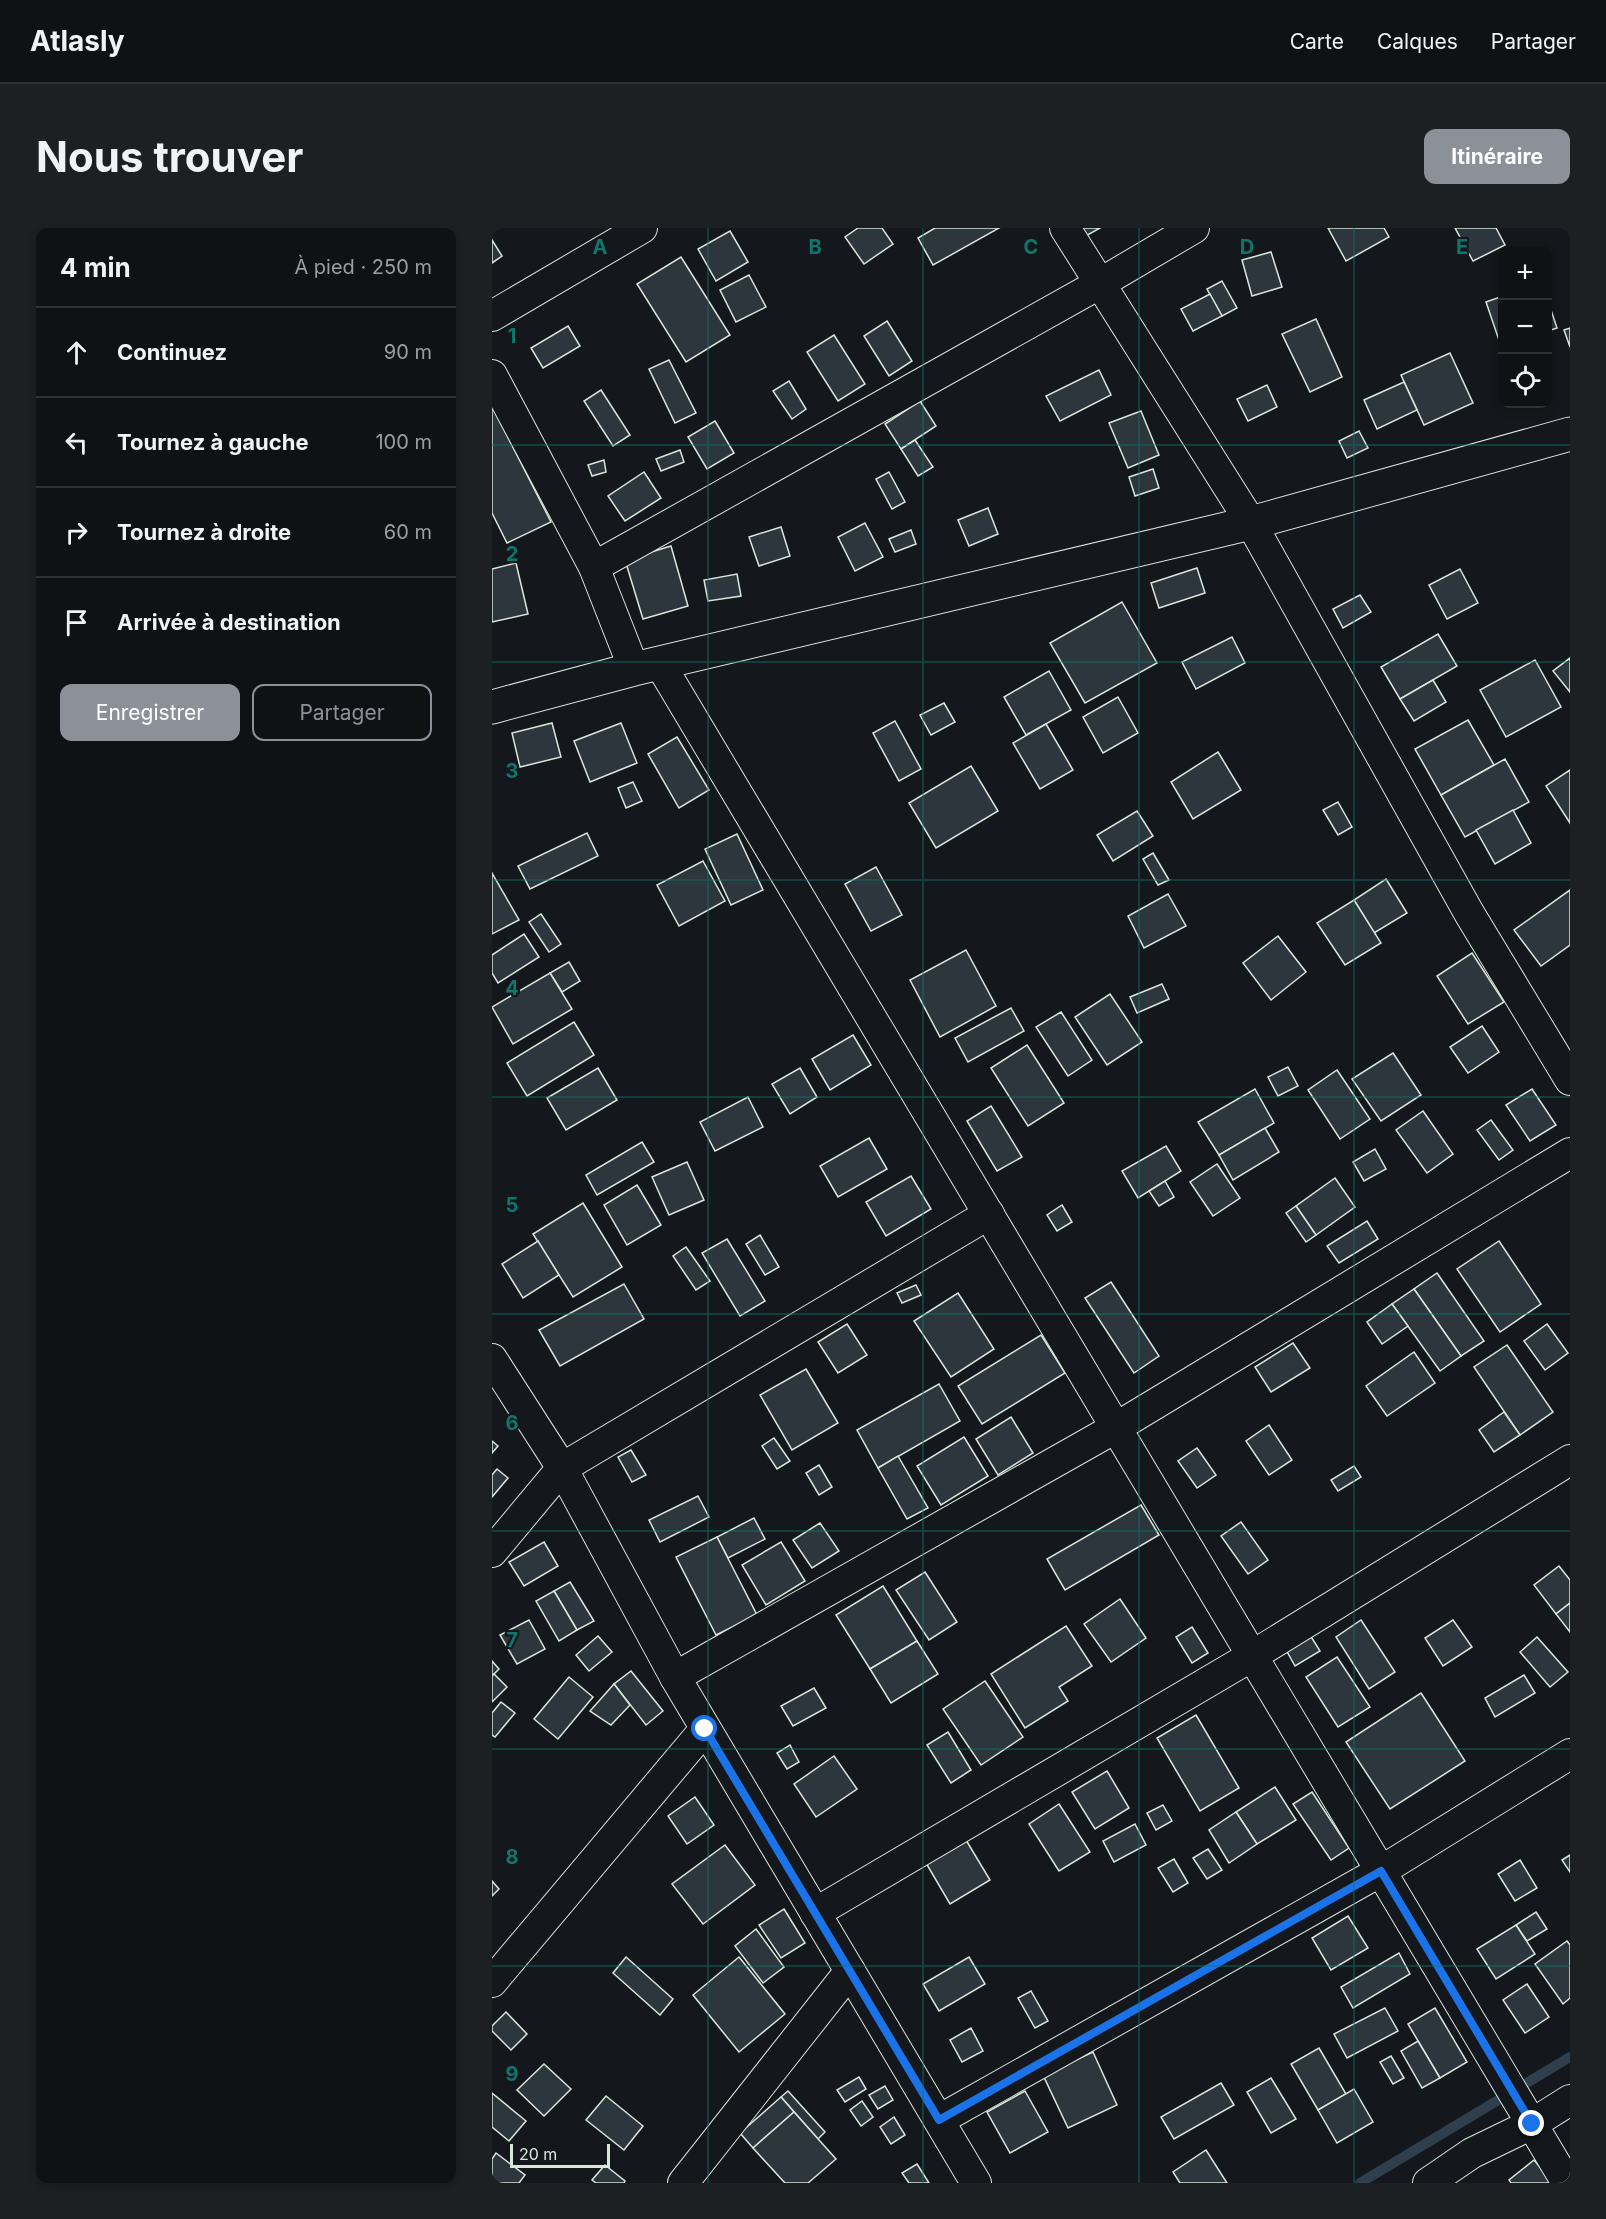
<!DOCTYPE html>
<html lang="fr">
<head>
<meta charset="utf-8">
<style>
  :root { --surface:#0f1215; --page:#1d2022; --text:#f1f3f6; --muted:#9b9ea0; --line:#2f3234; --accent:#8c9099 }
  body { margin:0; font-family:Inter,sans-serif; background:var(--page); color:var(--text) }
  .controls { position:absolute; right:18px; top:18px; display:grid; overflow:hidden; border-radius:12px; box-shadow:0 3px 9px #0003 }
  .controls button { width:54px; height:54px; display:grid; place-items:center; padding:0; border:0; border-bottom:2px solid var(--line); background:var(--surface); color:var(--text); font:30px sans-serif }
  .scale { position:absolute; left:18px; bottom:15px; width:100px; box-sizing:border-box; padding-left:6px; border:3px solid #d8e6dc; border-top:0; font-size:16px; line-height:21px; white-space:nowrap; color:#d8e6dc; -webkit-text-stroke:4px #14181c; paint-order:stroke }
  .stop { position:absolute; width:18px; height:18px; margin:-14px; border:4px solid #1a73e8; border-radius:50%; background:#fff }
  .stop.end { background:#1a73e8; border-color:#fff; box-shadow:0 2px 6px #0008 }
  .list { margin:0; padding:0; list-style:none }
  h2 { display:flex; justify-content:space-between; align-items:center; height:78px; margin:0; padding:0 24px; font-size:26px }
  h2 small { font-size:20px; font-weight:400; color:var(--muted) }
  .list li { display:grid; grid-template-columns:39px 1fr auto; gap:18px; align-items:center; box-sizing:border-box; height:90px; padding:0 24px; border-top:2px solid var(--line) }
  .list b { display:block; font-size:22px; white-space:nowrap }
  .list em { font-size:20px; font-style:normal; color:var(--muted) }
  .actions { display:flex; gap:12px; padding:18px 24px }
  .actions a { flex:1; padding:14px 0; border:2px solid var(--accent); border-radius:12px; text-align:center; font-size:21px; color:var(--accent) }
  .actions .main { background:var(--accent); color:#fff }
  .icon { flex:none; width:33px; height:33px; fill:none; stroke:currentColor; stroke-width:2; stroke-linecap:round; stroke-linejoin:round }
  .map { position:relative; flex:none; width:1078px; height:1955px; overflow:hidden; border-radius:12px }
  header { display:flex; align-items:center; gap:36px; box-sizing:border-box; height:84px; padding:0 30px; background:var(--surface); border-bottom:2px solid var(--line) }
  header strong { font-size:28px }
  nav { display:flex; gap:33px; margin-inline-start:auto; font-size:21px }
  .intro { display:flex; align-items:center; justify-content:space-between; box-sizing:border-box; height:144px; padding:0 36px }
  h1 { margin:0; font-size:42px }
  .button { padding:15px 27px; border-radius:12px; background:var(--accent); color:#fff; font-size:21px; font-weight:700 }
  main { display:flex; gap:36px; padding:0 36px }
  aside { flex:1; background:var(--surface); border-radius:12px; box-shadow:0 3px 9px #0003 }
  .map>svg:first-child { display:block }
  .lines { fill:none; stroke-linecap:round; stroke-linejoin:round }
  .stream { stroke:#2f3f4d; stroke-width:10 }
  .building { fill:#2c363c; stroke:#d8e6dc; stroke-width:1.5 }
  .street-casing { stroke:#d8e6dc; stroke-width:32 }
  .secondary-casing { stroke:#d8e6dc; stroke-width:35 }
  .street { stroke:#14181c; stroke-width:30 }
  .secondary { stroke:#14181c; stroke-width:33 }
  .route { stroke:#1a73e8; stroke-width:8 }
  .grid { fill:none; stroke:#0f766e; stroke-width:1.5; stroke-opacity:0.55 }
  .grid-label { font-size:20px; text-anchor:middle; font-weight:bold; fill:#0f766e; stroke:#14181c; stroke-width:4.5; stroke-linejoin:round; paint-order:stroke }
</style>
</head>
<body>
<header>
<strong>Atlasly</strong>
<nav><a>Carte</a><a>Calques</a><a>Partager</a></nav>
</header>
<div class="intro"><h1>Nous trouver</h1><a class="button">Itinéraire</a></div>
<main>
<aside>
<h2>4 min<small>À pied · 250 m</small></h2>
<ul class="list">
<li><svg class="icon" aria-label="ahead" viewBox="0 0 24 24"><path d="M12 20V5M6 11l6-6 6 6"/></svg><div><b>Continuez</b></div><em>90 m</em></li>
<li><svg class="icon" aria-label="left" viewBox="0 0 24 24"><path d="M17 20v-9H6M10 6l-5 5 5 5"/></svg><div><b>Tournez à gauche</b></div><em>100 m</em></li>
<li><svg class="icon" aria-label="right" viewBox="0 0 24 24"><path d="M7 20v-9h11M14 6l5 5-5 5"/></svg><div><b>Tournez à droite</b></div><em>60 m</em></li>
<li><svg class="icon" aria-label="arrive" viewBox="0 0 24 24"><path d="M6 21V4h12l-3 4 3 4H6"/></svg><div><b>Arrivée à destination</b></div></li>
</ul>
<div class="actions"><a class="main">Enregistrer</a><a>Partager</a></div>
</aside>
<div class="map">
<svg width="1078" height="1955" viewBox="0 0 1078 1955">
  <rect width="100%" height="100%" fill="#14181c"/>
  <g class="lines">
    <!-- stream -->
    <polyline class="stream" points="868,1955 1078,1829"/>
  </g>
  <!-- building -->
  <g class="building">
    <polygon points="366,0 390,0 401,16 372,36 353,9"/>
    <polygon points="443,0 507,0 441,37 426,10"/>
    <polygon points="586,0 608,0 592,9"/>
    <polygon points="836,0 892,0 897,9 854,33"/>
    <polygon points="963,0 1004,0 1013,17 981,33"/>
    <polygon points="238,3 256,34 224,53 206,21"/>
    <polygon points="0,12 10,28 0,35"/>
    <polygon points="779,24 790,59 760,68 750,32"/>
    <polygon points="189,29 238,107 194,134 145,56"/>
    <polygon points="257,47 274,79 244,94 228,62"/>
    <polygon points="730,53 745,80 730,88 715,61"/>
    <polygon points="718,66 730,88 701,103 689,81"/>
    <polygon points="1011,68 1011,118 1009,118 994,74"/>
    <polygon points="1056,73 1065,100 1056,103"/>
    <polygon points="824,91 850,149 818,164 790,106"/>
    <polygon points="395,93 420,133 397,148 372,108"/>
    <polygon points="76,98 88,118 51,140 39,120"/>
    <polygon points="1078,100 1078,119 1072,102"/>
    <polygon points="342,107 373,156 346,173 315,124"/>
    <polygon points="958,125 981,175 932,197 909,147"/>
    <polygon points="177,132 204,185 183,195 157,141"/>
    <polygon points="607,142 619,167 568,193 554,168"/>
    <polygon points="297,153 314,181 300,191 281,163"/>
    <polygon points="912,154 925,182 885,201 872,172"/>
    <polygon points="775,157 785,179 756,193 745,171"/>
    <polygon points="109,162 138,207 121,218 92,173"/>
    <polygon points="428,173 444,198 409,221 393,196"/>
    <polygon points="0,178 59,294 15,315 0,285"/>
    <polygon points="649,183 667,227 636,240 617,195"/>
    <polygon points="223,193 242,225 215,241 196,209"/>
    <polygon points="867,203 876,220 855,230 847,213"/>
    <polygon points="423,212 441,239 426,248 409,221"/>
    <polygon points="188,222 192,234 169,243 164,231"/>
    <polygon points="112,232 114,244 100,248 96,237"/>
    <polygon points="661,241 667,260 643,268 637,249"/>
    <polygon points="152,244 169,270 133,293 116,268"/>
    <polygon points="397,244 413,274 400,281 384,251"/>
    <polygon points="496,280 506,306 477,318 466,292"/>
    <polygon points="373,295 391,329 363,343 346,309"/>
    <polygon points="289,299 298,328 267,338 257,309"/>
    <polygon points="419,302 424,316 403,324 397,311"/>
    <polygon points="179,318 196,378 151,391 133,332"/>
    <polygon points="24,335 36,386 0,394 0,341"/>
    <polygon points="705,340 713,365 667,380 659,355"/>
    <polygon points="968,341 986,375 955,391 937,357"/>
    <polygon points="245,346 249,368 216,373 212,352"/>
    <polygon points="868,367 879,384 851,400 841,381"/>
    <polygon points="630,374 665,435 593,475 558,415"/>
    <polygon points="946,406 965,438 908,471 889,439"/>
    <polygon points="740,409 753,435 704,461 690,434"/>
    <polygon points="1078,430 1078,464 1061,443"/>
    <polygon points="1043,432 1069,479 1014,509 988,462"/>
    <polygon points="557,443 579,482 534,507 512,469"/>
    <polygon points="941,452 954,474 922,493 908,471"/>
    <polygon points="626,469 646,505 611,525 591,489"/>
    <polygon points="452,475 463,494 439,507 428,487"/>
    <polygon points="976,492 1002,537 949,567 923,521"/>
    <polygon points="403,493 429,541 407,553 381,505"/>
    <polygon points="60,495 69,529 28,539 20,505"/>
    <polygon points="129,495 145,535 98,554 82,513"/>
    <polygon points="554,496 581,542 548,561 521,515"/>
    <polygon points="185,509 217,562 187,580 156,526"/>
    <polygon points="726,524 749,562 701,591 679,554"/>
    <polygon points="1013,531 1037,574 973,609 949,567"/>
    <polygon points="479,538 506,583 444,620 417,575"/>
    <polygon points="1078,542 1078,595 1054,558"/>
    <polygon points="141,554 150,573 134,580 126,560"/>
    <polygon points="846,574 860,599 846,607 831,582"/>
    <polygon points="1021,582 1039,615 1003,636 984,602"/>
    <polygon points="645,583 661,608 621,633 605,607"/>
    <polygon points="95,605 106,628 38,661 26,638"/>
    <polygon points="245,606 271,662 239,677 213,621"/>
    <polygon points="661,625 677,652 666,657 651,631"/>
    <polygon points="211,633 233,673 187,698 165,657"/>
    <polygon points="384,639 410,687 379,703 353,656"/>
    <polygon points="0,645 27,692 0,706"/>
    <polygon points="894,651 915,685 882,705 862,672"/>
    <polygon points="1078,662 1078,717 1049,738 1022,702"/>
    <polygon points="676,666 694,698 652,720 636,688"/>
    <polygon points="862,672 889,715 853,737 825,695"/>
    <polygon points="49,686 69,716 57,724 37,694"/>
    <polygon points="32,706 47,729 6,755 0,745 0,727"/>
    <polygon points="786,708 814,744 779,772 751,735"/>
    <polygon points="474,722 504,778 448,809 418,752"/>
    <polygon points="980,725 1012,774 976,796 945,748"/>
    <polygon points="77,734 88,753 70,764 58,745"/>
    <polygon points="58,745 80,781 21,816 0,779"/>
    <polygon points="670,756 677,771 645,785 638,769"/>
    <polygon points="618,766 650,814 615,837 583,789"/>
    <polygon points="519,780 532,803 476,834 463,810"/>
    <polygon points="569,784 600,832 576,848 544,799"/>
    <polygon points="82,794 102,827 35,868 15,835"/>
    <polygon points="990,798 1007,824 976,845 958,819"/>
    <polygon points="361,807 379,837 338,862 320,831"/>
    <polygon points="535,817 572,875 536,898 499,840"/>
    <polygon points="901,825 929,867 889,893 860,851"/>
    <polygon points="796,839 806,858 786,868 776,849"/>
    <polygon points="106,840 125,872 74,902 55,870"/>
    <polygon points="308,840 325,869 298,886 280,856"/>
    <polygon points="845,842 878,891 848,911 816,862"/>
    <polygon points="763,861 782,895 727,927 706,894"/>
    <polygon points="1040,861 1064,897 1038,913 1014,877"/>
    <polygon points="256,869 271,899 223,923 208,894"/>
    <polygon points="499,878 530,929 505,943 475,893"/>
    <polygon points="931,883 961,926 935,945 904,902"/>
    <polygon points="999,892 1021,922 1007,932 985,902"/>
    <polygon points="773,900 787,924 741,952 727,927"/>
    <polygon points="377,910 395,941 346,969 328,938"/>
    <polygon points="150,914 162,934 105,967 94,947"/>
    <polygon points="674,918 689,943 646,970 630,943"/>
    <polygon points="883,921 894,941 872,953 861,934"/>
    <polygon points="195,934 212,972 177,987 160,949"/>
    <polygon points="725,936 748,970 721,988 698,954"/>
    <polygon points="419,948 439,981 394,1008 374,974"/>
    <polygon points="843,950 863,979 824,1007 804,978"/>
    <polygon points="673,953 682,969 667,978 657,963"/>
    <polygon points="145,957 169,997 135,1017 112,977"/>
    <polygon points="91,975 130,1039 81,1069 41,1006"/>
    <polygon points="570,977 580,994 565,1003 555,987"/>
    <polygon points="804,978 824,1007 814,1014 794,985"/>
    <polygon points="875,993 886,1011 847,1035 835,1018"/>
    <polygon points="268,1007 287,1039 273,1047 254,1016"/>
    <polygon points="235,1011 273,1073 248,1088 210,1025"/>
    <polygon points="46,1013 67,1047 31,1070 10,1036"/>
    <polygon points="1007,1013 1049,1076 1008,1104 965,1041"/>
    <polygon points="194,1019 218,1053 204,1062 181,1028"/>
    <polygon points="945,1045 992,1113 969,1128 922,1061"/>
    <polygon points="619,1054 667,1128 642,1145 593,1070"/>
    <polygon points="132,1056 152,1091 68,1138 47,1102"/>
    <polygon points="424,1057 429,1067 410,1075 405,1065"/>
    <polygon points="922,1061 969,1128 948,1143 900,1076"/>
    <polygon points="466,1065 502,1121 459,1149 422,1093"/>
    <polygon points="900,1076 916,1098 890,1116 875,1094"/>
    <polygon points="355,1096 375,1127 346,1145 326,1114"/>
    <polygon points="1055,1096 1076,1125 1053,1142 1032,1113"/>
    <polygon points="549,1107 573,1145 490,1196 466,1158"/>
    <polygon points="801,1115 818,1140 779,1164 763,1139"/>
    <polygon points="1015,1117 1061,1184 1028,1207 982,1139"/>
    <polygon points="922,1124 943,1155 895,1188 874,1158"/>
    <polygon points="314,1141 346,1195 300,1222 268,1167"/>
    <polygon points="447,1156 468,1193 386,1240 365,1202"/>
    <polygon points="1012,1184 1028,1207 1002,1224 987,1202"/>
    <polygon points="519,1189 541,1225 506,1247 484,1211"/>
    <polygon points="777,1197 800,1232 777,1247 754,1213"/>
    <polygon points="472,1209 496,1248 449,1277 425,1238"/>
    <polygon points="282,1210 298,1233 285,1241 270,1218"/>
    <polygon points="0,1213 6,1218 0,1225"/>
    <polygon points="705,1220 724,1247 705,1260 686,1233"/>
    <polygon points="139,1222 154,1247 140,1254 126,1229"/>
    <polygon points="406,1228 436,1280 415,1291 386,1240"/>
    <polygon points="327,1237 340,1259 327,1267 314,1245"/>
    <polygon points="862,1238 869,1249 846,1263 839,1252"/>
    <polygon points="5,1241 16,1250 0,1269 0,1247"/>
    <polygon points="206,1268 217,1289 168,1314 157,1292"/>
    <polygon points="649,1277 667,1307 573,1362 555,1331"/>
    <polygon points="262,1290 273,1311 236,1330 225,1309"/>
    <polygon points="749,1294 776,1332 756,1346 729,1308"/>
    <polygon points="328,1295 347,1323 320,1340 301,1312"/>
    <polygon points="225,1309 265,1387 224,1407 184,1329"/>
    <polygon points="52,1314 66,1338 32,1358 17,1334"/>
    <polygon points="289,1314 313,1353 274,1377 250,1337"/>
    <polygon points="1067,1338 1078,1352 1078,1375 1064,1386 1042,1357"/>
    <polygon points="433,1344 465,1394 437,1412 404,1362"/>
    <polygon points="78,1354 102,1393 85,1402 62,1363"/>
    <polygon points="391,1358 425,1413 378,1441 344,1387"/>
    <polygon points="62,1363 85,1402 67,1413 44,1373"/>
    <polygon points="628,1371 654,1410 619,1434 592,1396"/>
    <polygon points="1078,1375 1078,1404 1064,1386"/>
    <polygon points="37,1392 53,1421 25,1436 8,1407"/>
    <polygon points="869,1392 903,1444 877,1461 844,1409"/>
    <polygon points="961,1392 980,1419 951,1438 933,1410"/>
    <polygon points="574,1398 600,1438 567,1459 576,1473 533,1500 499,1446"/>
    <polygon points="700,1399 716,1425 700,1435 684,1409"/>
    <polygon points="818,1407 828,1423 803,1438 793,1420"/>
    <polygon points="106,1408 120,1424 97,1443 84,1427"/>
    <polygon points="1045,1409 1076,1444 1058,1459 1028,1424"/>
    <polygon points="425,1413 446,1446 399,1475 378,1441"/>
    <polygon points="845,1429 878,1479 846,1499 814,1449"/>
    <polygon points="0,1433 7,1441 0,1448"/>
    <polygon points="139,1443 171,1483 154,1497 122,1456"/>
    <polygon points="2,1446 15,1459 0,1474 0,1448"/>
    <polygon points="1032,1447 1043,1465 1003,1489 993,1470"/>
    <polygon points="77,1449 101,1469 66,1511 42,1491"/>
    <polygon points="493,1453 531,1509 489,1537 451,1481"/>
    <polygon points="122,1456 138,1477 119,1497 98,1483"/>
    <polygon points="322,1460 334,1480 301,1498 289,1478"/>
    <polygon points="929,1465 973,1533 898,1581 854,1514"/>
    <polygon points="9,1474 23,1485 3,1509 0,1507 0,1485"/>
    <polygon points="704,1487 747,1560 708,1583 665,1510"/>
    <polygon points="456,1504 479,1542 459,1555 435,1517"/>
    <polygon points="298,1517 307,1534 295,1541 285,1525"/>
    <polygon points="342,1528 365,1561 324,1589 302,1556"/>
    <polygon points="615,1543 637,1580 603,1601 580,1564"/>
    <polygon points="783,1559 804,1592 765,1616 744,1584"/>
    <polygon points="820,1564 857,1620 839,1632 801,1576"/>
    <polygon points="203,1569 222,1597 195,1616 176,1588"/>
    <polygon points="567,1576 598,1624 567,1643 537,1596"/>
    <polygon points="671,1577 680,1593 664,1602 655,1585"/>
    <polygon points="744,1584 765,1616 737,1635 717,1602"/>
    <polygon points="643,1596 654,1617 622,1634 611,1613"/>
    <polygon points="474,1612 498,1652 458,1676 434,1635"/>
    <polygon points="233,1617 263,1657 211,1696 180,1656"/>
    <polygon points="716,1621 730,1642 715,1651 701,1630"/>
    <polygon points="1078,1627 1078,1644 1070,1632"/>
    <polygon points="682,1631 696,1655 681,1664 666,1640"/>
    <polygon points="1028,1632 1045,1660 1023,1673 1006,1646"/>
    <polygon points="0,1653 7,1661 0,1668"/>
    <polygon points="292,1681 313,1715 289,1730 267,1697"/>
    <polygon points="1044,1684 1055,1701 1035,1713 1024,1697"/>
    <polygon points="856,1688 876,1720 839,1742 820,1710"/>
    <polygon points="1024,1697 1043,1726 1004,1751 985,1721"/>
    <polygon points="264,1701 292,1739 271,1755 243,1718"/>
    <polygon points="1075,1713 1078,1717 1078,1770 1071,1776 1043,1736"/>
    <polygon points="907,1725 918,1746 861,1780 849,1759"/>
    <polygon points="134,1729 181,1771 168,1787 121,1745"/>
    <polygon points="247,1729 293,1786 247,1824 201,1767"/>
    <polygon points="477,1729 493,1756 447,1783 431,1756"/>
    <polygon points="1035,1756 1057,1789 1033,1805 1011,1772"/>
    <polygon points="539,1763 556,1793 543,1800 526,1770"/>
    <polygon points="893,1780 906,1803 855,1830 842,1806"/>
    <polygon points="943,1780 975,1834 948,1850 916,1796"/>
    <polygon points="14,1784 35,1806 19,1822 0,1803 0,1798"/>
    <polygon points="479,1800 491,1823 470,1834 458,1812"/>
    <polygon points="926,1813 948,1850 930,1860 909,1823"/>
    <polygon points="827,1820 854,1866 826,1882 799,1836"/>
    <polygon points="601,1824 625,1877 576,1900 551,1847"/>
    <polygon points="899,1828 912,1850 901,1856 888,1834"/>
    <polygon points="52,1836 79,1861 52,1888 25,1862"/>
    <polygon points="367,1849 374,1861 353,1874 345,1862"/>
    <polygon points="779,1850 804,1891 779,1905 755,1864"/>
    <polygon points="729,1855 742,1877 682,1911 669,1889"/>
    <polygon points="393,1858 401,1872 386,1881 377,1867"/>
    <polygon points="862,1861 881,1894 845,1915 826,1882"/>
    <polygon points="296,1863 333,1904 326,1911 289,1869"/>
    <polygon points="533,1863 556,1904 518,1925 495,1884"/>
    <polygon points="0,1865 34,1893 17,1913 0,1899"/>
    <polygon points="114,1868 151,1898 132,1922 94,1892"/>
    <polygon points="289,1869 302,1884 261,1920 248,1905"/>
    <polygon points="370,1873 381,1889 369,1898 358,1882"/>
    <polygon points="302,1884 344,1931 316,1955 293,1955 261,1920"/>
    <polygon points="402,1889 413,1907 399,1916 388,1899"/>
    <polygon points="714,1922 735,1955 688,1955 681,1944"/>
    <polygon points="4,1925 33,1947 27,1955 0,1955 0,1931"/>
    <polygon points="1042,1932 1061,1955 1019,1955 1017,1952"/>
    <polygon points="425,1936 437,1955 417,1955 410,1945"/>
    <polygon points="113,1937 133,1953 132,1955 104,1955 100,1952"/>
  </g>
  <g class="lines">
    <defs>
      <g id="street">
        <polyline points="573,0 759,295 977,685 1078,852"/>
        <polyline points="0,88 150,0"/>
        <polyline points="0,147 102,339 142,441"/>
        <polyline points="102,339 607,56 702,0"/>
        <polyline points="168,436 1075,1955"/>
        <polyline points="0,1131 70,1240 183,1449 484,1955"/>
        <polyline points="0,1324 70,1240 497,986"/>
        <polyline points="183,1449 625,1199 1078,925"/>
        <polyline points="323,1685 760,1428 1078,1232"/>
        <polyline points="0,1754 213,1501"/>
        <polyline points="447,1892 889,1643 1078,1526"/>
        <polyline points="191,1955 358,1743"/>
        <polyline points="936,1955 980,1925 1040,1896 1078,1872"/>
      </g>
      <polyline id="secondary" points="0,479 142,441 759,295 1078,206"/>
    </defs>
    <!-- street casing -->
    <use href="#street" class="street-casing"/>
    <!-- secondary casing -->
    <use href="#secondary" class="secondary-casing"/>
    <!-- street -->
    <use href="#street" class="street"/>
    <!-- secondary -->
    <use href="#secondary" class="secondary"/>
  </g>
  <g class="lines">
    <!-- route -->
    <polyline class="route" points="213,1501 447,1892 889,1643 1040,1896"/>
  </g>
  <!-- grid -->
  <path class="grid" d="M216 0V1955M431 0V1955M647 0V1955M862 0V1955M0 217H1078M0 434H1078M0 652H1078M0 869H1078M0 1086H1078M0 1303H1078M0 1521H1078M0 1738H1078"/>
  <g class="grid-label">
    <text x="108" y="26">A</text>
    <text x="323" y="26">B</text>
    <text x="539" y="26">C</text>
    <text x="755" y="26">D</text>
    <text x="970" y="26">E</text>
    <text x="20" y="115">1</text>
    <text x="20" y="333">2</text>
    <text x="20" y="550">3</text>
    <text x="20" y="767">4</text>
    <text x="20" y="984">5</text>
    <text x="20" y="1202">6</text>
    <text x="20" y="1419">7</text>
    <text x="20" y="1636">8</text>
    <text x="20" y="1853">9</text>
  </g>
</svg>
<div class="controls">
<button>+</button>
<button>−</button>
<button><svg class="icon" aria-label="locate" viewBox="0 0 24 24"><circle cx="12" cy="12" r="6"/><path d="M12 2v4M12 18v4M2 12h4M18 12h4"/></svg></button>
</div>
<div class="scale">20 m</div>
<div class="stop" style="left:213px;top:1501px"></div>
<div class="stop end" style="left:1040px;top:1896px"></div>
</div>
</main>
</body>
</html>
